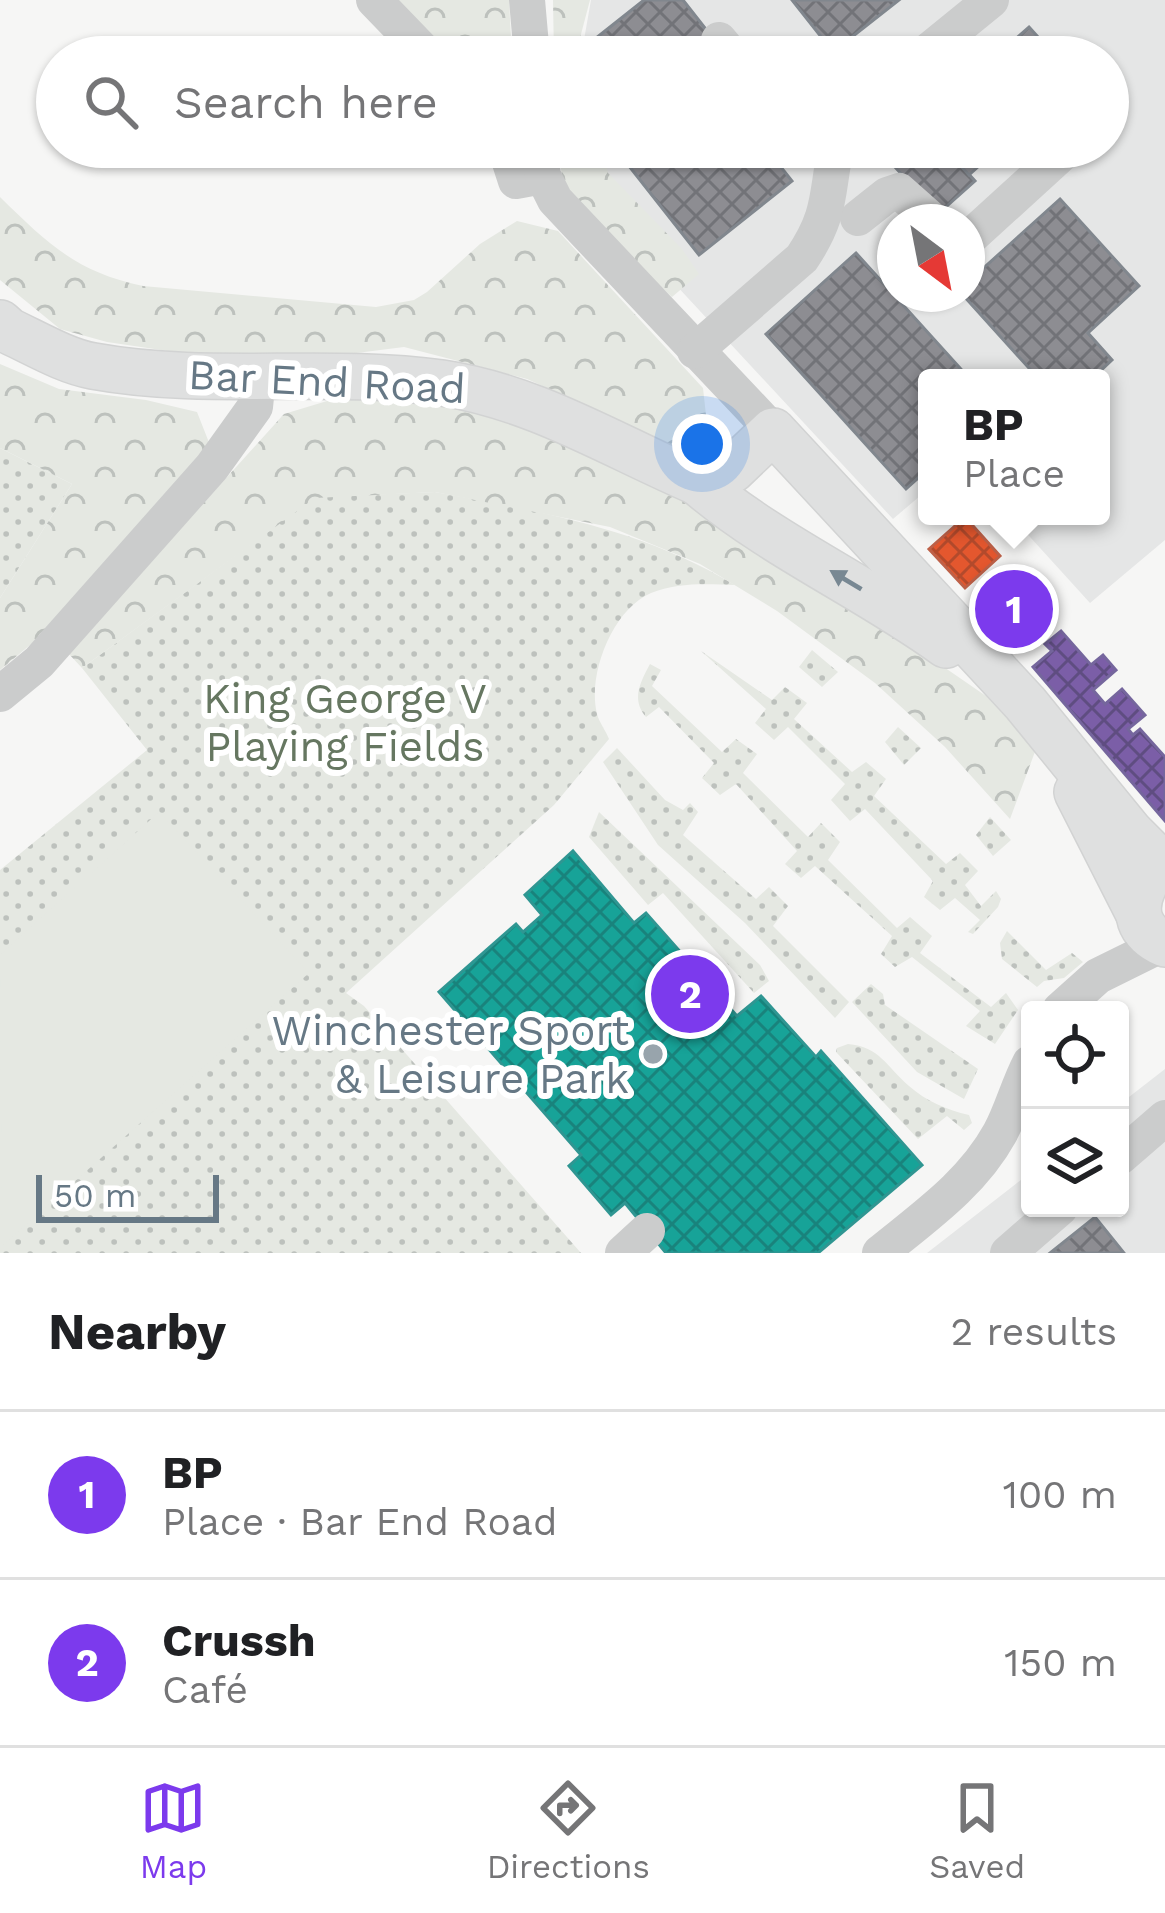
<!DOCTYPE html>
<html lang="en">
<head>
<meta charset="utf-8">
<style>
  :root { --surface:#fff; --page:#f2f2f2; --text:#202124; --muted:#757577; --line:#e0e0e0; --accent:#7c3aed }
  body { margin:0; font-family:"Work Sans",sans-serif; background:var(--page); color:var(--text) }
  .controls { position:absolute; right:36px; bottom:36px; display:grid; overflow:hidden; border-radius:12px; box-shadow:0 3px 9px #0004 }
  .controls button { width:108px; height:108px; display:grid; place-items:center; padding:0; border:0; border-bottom:3px solid var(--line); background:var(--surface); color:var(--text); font:60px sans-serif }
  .compass { position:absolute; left:877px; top:204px; width:108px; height:108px; border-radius:50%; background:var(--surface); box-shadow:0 3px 9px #0004; rotate:148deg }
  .scale { position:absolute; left:36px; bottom:30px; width:183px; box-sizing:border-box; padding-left:12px; border:6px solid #667885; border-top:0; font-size:33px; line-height:42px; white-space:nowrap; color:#667885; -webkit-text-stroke:9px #fff; paint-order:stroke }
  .you { position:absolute; left:702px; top:444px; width:42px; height:42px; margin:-30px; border:9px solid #fff; border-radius:50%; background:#1a73e8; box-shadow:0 0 0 18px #1a73e833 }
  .badge { display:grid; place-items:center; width:78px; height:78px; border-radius:50%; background:var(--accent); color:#fff; font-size:39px; font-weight:700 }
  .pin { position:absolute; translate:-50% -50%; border:6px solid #fff; box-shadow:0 3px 12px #0006 }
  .popup { position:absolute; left:918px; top:369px; width:192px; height:156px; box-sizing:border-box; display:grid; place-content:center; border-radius:12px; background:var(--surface); filter:drop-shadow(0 3px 9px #0005); font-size:39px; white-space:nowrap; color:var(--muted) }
  .popup b { font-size:45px; color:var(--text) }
  .popup::after { content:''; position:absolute; left:50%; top:100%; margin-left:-24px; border:24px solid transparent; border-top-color:var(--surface) }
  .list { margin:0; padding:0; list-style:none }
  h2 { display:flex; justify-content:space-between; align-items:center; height:156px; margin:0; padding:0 48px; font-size:51px }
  h2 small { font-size:39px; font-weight:400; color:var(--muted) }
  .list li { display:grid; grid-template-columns:78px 1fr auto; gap:36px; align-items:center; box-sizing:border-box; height:168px; padding:0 48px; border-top:3px solid var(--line) }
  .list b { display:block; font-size:45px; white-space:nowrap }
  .list p { margin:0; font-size:39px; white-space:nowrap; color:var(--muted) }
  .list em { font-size:39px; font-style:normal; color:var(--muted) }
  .icon { flex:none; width:66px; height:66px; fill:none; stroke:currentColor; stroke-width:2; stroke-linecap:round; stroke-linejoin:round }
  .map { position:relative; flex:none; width:1165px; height:1253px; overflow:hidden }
  .search { position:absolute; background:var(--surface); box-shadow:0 3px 9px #0004; left:36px; right:36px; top:36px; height:132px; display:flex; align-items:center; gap:30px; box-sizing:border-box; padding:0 42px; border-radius:66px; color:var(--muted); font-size:45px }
  .sheet { height:492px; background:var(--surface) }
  nav { display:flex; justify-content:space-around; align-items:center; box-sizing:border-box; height:168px; border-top:3px solid var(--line); background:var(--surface); font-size:33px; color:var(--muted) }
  nav a { display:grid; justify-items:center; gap:6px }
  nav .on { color:var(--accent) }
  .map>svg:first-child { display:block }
  .built { fill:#e5e6e6; fill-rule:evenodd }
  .grass { fill:url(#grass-dots) }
  .forest { fill:url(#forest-crowns) }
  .garden { fill:#e5e8e2 }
  .shops { fill:url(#shops-cross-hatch); stroke:#be6148; stroke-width:3 }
  .offices { fill:url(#offices-cross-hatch); stroke:#75669d; stroke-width:3 }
  .public { fill:url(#public-cross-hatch); stroke:#2f9692; stroke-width:3 }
  .industry { fill:url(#industry-cross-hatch); stroke:#81878e; stroke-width:3 }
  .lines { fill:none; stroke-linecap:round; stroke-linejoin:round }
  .major-casing { stroke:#d2d3d3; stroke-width:48 }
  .minor { stroke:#cbcccc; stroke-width:36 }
  .major { stroke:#dfe0e0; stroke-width:45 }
  .oneway { fill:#788893 }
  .poi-dot { fill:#98a4ac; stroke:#fff; stroke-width:4.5 }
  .labels { text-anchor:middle; stroke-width:12; stroke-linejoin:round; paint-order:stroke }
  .street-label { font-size:42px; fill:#667885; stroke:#fff }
  .park-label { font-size:42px; fill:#667761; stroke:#fff }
  .poi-label { font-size:42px; fill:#667885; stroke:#fff; text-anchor:end }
</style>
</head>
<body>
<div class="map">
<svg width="1165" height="1253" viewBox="0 0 1165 1253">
  <defs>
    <pattern id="grass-dots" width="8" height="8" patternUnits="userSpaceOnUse" patternTransform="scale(3)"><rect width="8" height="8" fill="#e5e8e2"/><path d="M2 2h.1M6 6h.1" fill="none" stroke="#bdc1bd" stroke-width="1.8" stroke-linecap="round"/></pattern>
    <pattern id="forest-crowns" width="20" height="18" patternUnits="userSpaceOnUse" patternTransform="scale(3)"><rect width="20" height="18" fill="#e5e8e2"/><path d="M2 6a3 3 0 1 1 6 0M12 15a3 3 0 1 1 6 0" fill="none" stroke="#bdc1bd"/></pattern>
    <pattern id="shops-cross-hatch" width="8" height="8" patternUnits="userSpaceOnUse" patternTransform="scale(3)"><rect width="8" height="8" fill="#e4572e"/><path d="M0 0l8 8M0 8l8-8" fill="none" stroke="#b34a2c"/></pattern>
    <pattern id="offices-cross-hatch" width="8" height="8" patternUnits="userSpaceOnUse" patternTransform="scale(3)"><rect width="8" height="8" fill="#7b5ea7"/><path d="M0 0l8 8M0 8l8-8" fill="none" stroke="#5f4d81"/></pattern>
    <pattern id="public-cross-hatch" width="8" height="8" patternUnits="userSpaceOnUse" patternTransform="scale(3)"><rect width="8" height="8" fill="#17a398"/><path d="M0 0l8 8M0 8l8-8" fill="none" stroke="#19837c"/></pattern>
    <pattern id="industry-cross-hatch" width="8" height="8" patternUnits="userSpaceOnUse" patternTransform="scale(3)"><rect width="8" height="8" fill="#8d8d92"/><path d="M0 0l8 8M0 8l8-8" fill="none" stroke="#727378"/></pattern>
  </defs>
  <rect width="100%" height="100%" fill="#f6f6f5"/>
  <!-- built -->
  <g class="built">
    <path d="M591 0H1165V540L1090 603 1011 516H1101V378H927V490L893 519 571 172 573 147H1108V57H581ZM895 222H967V294H895Z"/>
    <polygon points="1165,1069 1165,1253 927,1253 1030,1173 1030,1208 1120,1208 1120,1104"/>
  </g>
  <!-- grass -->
  <g class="grass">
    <polygon points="0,448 72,484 0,598"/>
    <path d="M435 492C542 512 640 528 735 585 708 584 677 582 651 593 613 609 587 674 597 714 599 722 606 731 609 739L554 805 346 993 364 1006 581 1253H0V870L147 750 82 668 315 497Z"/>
    <polygon points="812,650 838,672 822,687 799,667"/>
    <polygon points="701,651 772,700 785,687 807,703 794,719 852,772 866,762 886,779 874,796 946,864 960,853 978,871 965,885 981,906 996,891 1001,899 998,907 973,934 968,932 980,920 955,898 940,910 924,897 933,881 865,809 850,821 831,800 845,784 788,727 774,740 755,723 766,709"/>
    <path d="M650 664 661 670 652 686 722 752 736 739 757 754 743 773 808 837 821 823 840 842 828 860 897 928 910 917 932 936 920 953 991 1007 1006 993 1018 1010 995 1044 966 1026 980 1011 912 957 895 967 881 954 892 936 815 866 801 878 785 864 797 851 736 784 720 795 702 778 714 763 659 707 646 717C631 699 640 683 650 664Z"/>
    <polygon points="898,727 921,748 904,765 885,742"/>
    <polygon points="617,748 665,800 683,810 690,803 698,812 683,835 756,899 769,887 788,906 773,926 849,1002 835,1018 745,923 658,845 603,762"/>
    <polygon points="599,812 760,965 769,981 754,993 663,893 648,905 589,837"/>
    <polygon points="990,817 1011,840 993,856 976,835"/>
    <polygon points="1007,931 1046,970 1072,953 1083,962 1064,978 1044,981 1037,987 1002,959 1000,943"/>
    <polygon points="871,984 883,994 885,1005 978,1069 964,1099 917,1072 852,1002"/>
    <path d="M848 1044C880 1047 886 1066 909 1086 926 1101 947 1110 969 1115L972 1123 964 1130 947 1116 918 1139 836 1052 837 1048Z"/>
  </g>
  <!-- forest -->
  <g class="forest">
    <polygon points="398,0 509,0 512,57 448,57"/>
    <polygon points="553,0 590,0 575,57 554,57"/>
    <polygon points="558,147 602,147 608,173 682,249 699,274 672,297 565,198"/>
    <path d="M0 197C47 243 76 272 143 286L376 307 414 300 427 292 480 244 517 221 558 231 703 388 708 433 692 444 664 447 627 424 527 379 404 347 309 359 202 356 107 342 60 329 0 280Z"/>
    <polygon points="0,364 59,389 146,400 197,412 210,445 113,576 0,670 0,598 72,484 0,448"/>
    <polygon points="337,398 436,398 544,420 699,504 861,610 986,696 1036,749 1010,819 945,747 875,683 777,611 700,564 610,527 435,492 315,498 82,668 68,653 284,414"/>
  </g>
  <!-- garden -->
  <polygon class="garden" points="159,812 309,973 2,1246 0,955"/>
  <!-- shops -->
  <g class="shops">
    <polygon points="965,517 1000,556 965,588 929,549"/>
    <polygon points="1012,576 1046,614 1016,642 982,604"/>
  </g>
  <!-- offices -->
  <polygon class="offices" points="1061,631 1091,665 1103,655 1116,670 1093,690 1105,704 1122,689 1145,715 1128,729 1133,735 1140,729 1165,757 1165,821 1033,667 1052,651 1045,644"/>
  <!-- public -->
  <polygon class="public" points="573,851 634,923 646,913 737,1016 761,996 816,1057 821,1051 922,1165 818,1253 666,1253 625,1203 611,1215 569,1166 581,1155 439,992 516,924 523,932 542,915 525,895"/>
  <!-- industry -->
  <g class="industry">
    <polygon points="644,0 683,0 723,51 715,57 579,57 576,54"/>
    <polygon points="792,0 899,0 833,52"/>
    <polygon points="1029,27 1056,57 995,57"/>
    <polygon points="614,147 765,147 792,181 699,255"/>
    <polygon points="889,147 944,147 975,181 938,214 882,153"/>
    <polygon points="944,147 1000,147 969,175"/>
    <polygon points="1060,199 1139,286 1088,333 1112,360 1093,378 1038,378 962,294 967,294 967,283"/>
    <polygon points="856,253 969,378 927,378 927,470 906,489 766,334"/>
    <polygon points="1095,1217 1124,1253 1050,1253"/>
  </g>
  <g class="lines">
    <defs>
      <g id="major">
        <path d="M0 323 9 331C35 343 65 361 93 366 208 387 327 367 442 383 535 397 611 445 697 482L732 470 773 431 1025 703 1130 832 1165 867"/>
        <path d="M697 482C772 546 866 587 946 645"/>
        <polyline points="1077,792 1137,910"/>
        <path d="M1144 886C1132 911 1139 933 1165 944"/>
      </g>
    </defs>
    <!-- major casing -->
    <use href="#major" class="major-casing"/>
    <!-- minor -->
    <g class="minor">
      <polyline points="374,0 429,57"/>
      <polyline points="527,0 532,57"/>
      <polyline points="719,40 733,57"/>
      <polyline points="921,57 991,0"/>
      <polyline points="505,147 516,181 543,176"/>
      <polyline points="539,147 543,176 555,200 773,431"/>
      <polyline points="858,218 887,195 899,191 934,222"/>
      <polyline points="967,240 1069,147"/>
      <path d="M695 351 802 258C832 213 826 195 836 147"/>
      <polyline points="0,694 39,662 212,467 255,407 258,376"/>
      <polyline points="1060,1010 1098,976 1163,944"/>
      <polyline points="1120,1157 1165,1118"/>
      <polyline points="623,1253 647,1231"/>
      <path d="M880 1253C924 1217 972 1184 1000 1133 1012 1111 1018 1086 1030 1063"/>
      <polyline points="1008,1253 1060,1208"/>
    </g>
    <!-- major -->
    <use href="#major" class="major"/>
  </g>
  <!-- one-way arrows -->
  <defs><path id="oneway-solid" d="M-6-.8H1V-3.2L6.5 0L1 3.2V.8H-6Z" transform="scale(3)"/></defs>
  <use class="oneway" href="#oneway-solid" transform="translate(846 580) rotate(-149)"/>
  <!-- markers -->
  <circle class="poi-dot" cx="653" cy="1054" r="12"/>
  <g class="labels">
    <!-- street labels -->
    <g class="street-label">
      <text transform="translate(327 381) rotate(3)" y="15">Bar End Road</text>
    </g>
    <!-- park labels -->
    <g class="park-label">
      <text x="345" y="713">King George V<tspan x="345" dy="48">Playing Fields</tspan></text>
    </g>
    <!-- poi labels -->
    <g class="poi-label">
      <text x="629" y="1045">Winchester Sport<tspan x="629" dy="48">&amp; Leisure Park</tspan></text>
    </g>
  </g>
</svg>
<div class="controls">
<button><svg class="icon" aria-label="locate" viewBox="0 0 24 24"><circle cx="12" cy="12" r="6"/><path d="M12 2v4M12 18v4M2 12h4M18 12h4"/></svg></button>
<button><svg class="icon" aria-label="layers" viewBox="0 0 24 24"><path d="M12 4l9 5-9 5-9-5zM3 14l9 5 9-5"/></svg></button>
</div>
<svg class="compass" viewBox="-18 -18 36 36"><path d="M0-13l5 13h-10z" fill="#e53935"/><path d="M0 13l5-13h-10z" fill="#757577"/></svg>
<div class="scale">50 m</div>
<div class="you"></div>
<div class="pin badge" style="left:1014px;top:609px">1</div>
<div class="popup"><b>BP</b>Place</div>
<div class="pin badge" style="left:690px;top:994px">2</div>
<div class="search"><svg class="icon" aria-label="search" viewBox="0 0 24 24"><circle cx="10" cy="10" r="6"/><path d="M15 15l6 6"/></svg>Search here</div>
</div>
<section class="sheet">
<h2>Nearby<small>2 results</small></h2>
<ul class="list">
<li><span class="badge">1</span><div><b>BP</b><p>Place · Bar End Road</p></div><em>100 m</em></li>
<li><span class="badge">2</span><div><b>Crussh</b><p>Café</p></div><em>150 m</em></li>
</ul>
</section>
<nav>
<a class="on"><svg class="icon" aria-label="map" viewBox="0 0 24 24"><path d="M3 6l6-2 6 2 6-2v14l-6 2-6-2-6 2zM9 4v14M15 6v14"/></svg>Map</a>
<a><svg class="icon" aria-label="directions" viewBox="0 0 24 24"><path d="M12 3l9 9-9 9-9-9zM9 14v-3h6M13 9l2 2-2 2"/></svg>Directions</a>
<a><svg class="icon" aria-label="saved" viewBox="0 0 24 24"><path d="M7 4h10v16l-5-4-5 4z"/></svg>Saved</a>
</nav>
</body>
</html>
